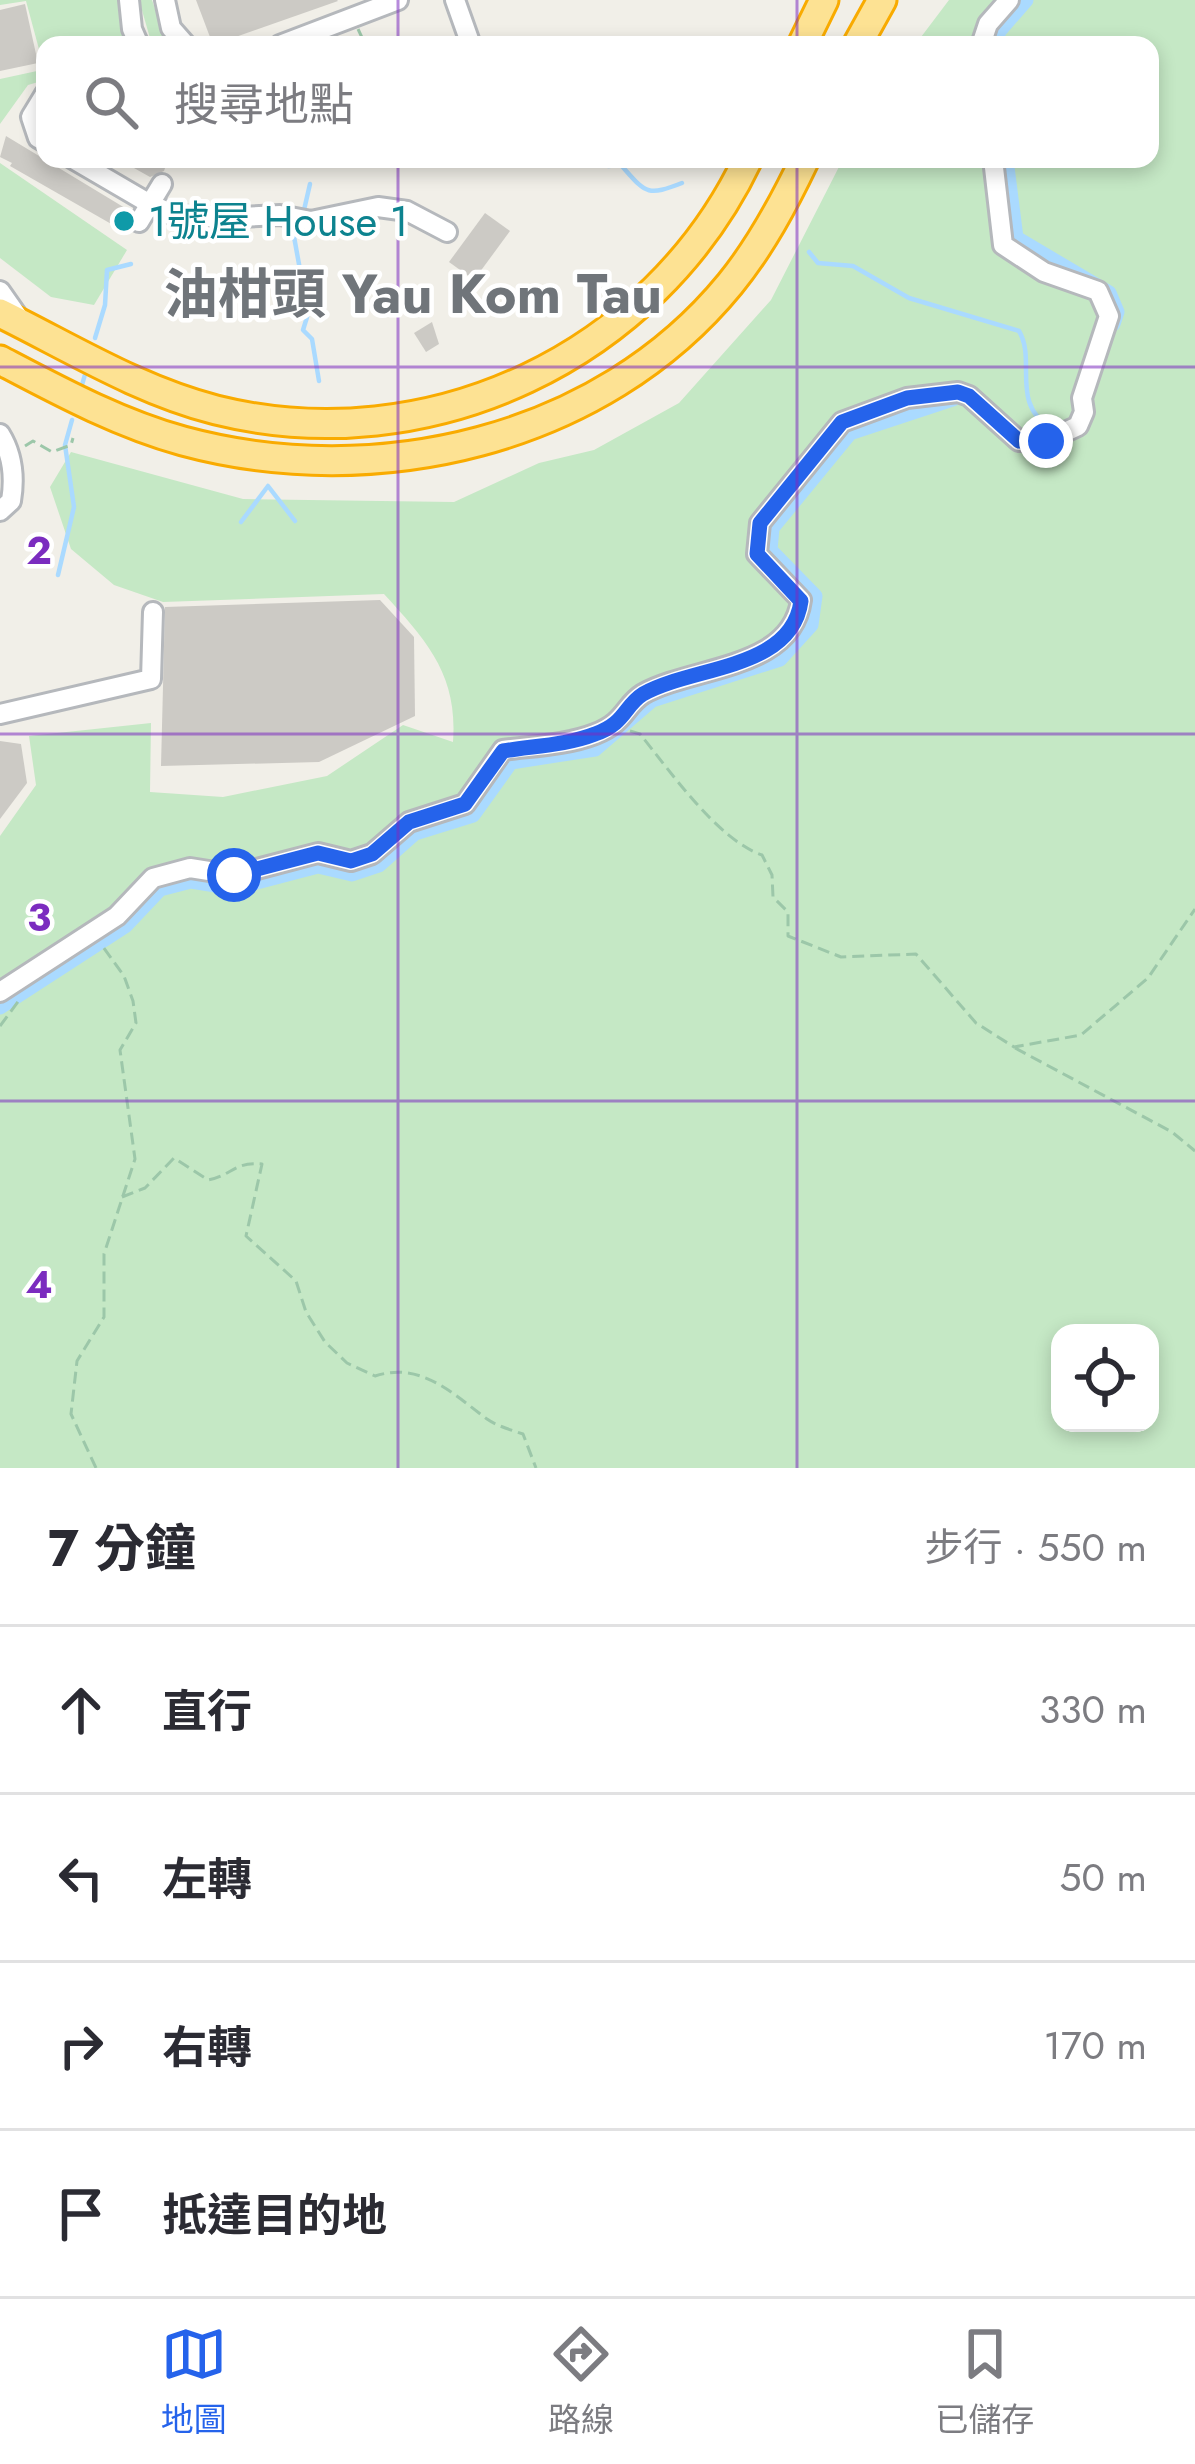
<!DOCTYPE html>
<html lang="zh-TW">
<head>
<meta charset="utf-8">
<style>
  :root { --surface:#fff; --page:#f7f7f7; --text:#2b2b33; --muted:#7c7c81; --line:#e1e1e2; --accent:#2563eb }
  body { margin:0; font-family:Jost,"Noto Sans TC",sans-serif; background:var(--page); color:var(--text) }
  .controls { position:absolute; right:36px; bottom:36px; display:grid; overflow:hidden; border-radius:24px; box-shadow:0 6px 18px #0003 }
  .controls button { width:108px; height:108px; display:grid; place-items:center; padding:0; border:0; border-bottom:3px solid var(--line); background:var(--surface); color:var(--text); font:60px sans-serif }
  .stop { position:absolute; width:36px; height:36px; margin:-27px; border:9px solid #2563eb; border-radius:50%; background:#fff }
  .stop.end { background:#2563eb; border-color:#fff; box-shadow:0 3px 12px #0008 }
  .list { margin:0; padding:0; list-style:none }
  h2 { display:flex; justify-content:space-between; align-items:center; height:156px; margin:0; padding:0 48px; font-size:51px }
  h2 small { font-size:39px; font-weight:400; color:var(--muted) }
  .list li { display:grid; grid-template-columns:78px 1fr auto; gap:36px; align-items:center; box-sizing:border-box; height:168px; padding:0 48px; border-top:3px solid var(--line) }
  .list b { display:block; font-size:45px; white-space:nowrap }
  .list em { font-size:39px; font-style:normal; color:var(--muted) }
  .icon { flex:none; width:66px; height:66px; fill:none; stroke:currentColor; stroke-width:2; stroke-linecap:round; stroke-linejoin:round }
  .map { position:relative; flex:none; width:1195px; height:1468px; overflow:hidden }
  .search { position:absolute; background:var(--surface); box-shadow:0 6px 18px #0003; left:36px; right:36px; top:36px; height:132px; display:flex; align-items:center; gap:30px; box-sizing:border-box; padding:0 42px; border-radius:24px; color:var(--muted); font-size:45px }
  .sheet { height:828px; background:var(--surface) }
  nav { display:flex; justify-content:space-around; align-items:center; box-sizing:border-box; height:168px; border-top:3px solid var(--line); background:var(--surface); font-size:33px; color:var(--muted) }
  nav a { display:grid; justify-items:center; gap:6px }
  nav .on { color:var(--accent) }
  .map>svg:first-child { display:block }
  .green { fill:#c5e8c5; fill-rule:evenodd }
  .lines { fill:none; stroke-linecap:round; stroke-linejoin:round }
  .stream { stroke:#aadaff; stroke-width:4.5 }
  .canal { stroke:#aadaff; stroke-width:15 }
  .building { fill:#cccac5 }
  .minor-casing { stroke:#b5b8bc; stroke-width:24 }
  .highway-casing { stroke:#f9ab00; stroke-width:33 }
  .path { stroke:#9cc7a9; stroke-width:3; stroke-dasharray:12 6; stroke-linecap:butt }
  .minor { stroke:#fff; stroke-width:18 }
  .highway { stroke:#fde293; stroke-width:27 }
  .route { stroke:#2563eb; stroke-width:15 }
  .grid { fill:none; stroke:#7b2cbf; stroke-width:3; stroke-opacity:0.55 }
  .culture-dot { fill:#0f9aa8; stroke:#fff; stroke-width:4.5 }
  .labels { text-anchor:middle; stroke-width:9; stroke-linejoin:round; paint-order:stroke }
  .culture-label { font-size:42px; fill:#0d838f; stroke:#fff; text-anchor:start }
  .district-label { font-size:54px; font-weight:bold; fill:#70757a; stroke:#fff }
  .grid-label { font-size:39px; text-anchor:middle; font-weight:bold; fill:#7b2cbf; stroke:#fff; stroke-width:9; stroke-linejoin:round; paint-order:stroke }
</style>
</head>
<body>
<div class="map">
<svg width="1195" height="1468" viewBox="0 0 1195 1468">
  <rect width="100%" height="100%" fill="#f1efe8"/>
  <!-- green -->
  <g class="green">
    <polygon points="0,0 121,0 122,31 131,45 45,45 45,80 28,85 0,124 0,79 37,71 43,64 26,1 0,5"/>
    <polygon points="139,0 152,0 167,45 152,45"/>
    <path d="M949 0H1195V1468H0V836L36 785 29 736 151 723 150 792 223 797 327 776 403 725 453 742C458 675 427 641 384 594L163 602 114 585 71 549 50 487 71 452 243 499 454 502 539 463 594 450 679 403 771 300 843 159H1150V45H915ZM1060 1333H1150V1423H1060Z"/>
    <polygon points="0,163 127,250 94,305 51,297 0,258"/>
  </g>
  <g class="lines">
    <!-- stream -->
    <g class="stream">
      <path d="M599 159 608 166 621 165C646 193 646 197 682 183"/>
      <polyline points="304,210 310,184"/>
      <polyline points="293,231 308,314 303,330 312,339 319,381"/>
      <path d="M809 252 818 263 853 266 909 298 1019 331C1037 361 1009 403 1052 429"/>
      <polyline points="95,338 105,305 107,270 131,264"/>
      <polyline points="82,385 86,371"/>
      <polyline points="241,522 268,486 295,521"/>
      <polyline points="58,575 74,507 65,445 72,420"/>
    </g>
    <!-- canal -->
    <g class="canal">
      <polyline points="995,45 999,31 1026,0"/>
      <polyline points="1006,159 1016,238 1109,293 1117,312 1113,324"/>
      <polyline points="0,1007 125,926 160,889 191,881 234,888 318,866 352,874 379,865 415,833 473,815 511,762 595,749 652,700 780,659 811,625 815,596 770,550 772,528 850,433 953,399"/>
    </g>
  </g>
  <!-- building -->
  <g class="building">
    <polygon points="196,0 337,0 338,1 213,45"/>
    <polygon points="25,4 38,63 0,71 0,10"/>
    <polygon points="6,136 130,211 126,221 127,233 10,166 12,163 0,157"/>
    <polygon points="118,159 168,159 164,171 150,177"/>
    <polygon points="485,213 510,231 474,280 449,262"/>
    <polygon points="432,322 439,344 426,352 414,333"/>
    <polygon points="380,600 414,637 415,716 319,762 161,766 165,607"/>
    <polygon points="0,741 21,744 27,783 0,819"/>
  </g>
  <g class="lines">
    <defs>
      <g id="minor">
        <polyline points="129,0 132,29 139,45"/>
        <polyline points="165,0 171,28 186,45"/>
        <polyline points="455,0 471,45"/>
        <polyline points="280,45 398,0"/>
        <polyline points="981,45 988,24 1009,0"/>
        <polyline points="45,94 31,117 38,138 45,142"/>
        <polyline points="73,159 150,204 175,215 220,218 280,215 311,221 378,207 407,211 447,232"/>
        <polyline points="139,222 162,184"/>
        <polyline points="0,291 21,321"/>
        <path d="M0 434C13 455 15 477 11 501L0 511"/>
        <polyline points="0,714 151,679 153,612"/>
        <path d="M0 992 117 916 153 878 190 868 234 875 318 853 351 861 372 854 409 822 465 804 503 750C533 746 567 745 595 734 626 722 624 706 643 694 693 666 792 670 801 600L757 554 760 523 842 422 907 398 958 392 969 396 1019 441H1046L1078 426 1084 412 1082 398 1109 316 1098 291 1044 272 1003 245 993 159"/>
      </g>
      <g id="highway">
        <polyline points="802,45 824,0"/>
        <polyline points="857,45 882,0"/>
        <path d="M0 313C71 348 138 390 216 410 429 463 654 357 748 159"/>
        <path d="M0 360C59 391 118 423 183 441 375 493 601 442 730 284 761 246 784 203 805 159"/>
      </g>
    </defs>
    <!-- minor casing -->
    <use href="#minor" class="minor-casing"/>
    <!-- highway casing -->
    <use href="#highway" class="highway-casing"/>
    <!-- path -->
    <g class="path">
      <polyline points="358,29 365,44"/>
      <polyline points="25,446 33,441 52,452 71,445 73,438"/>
      <path d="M630 731 640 734C670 771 718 840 762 855L772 875 773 897 788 912V936L841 957 916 954 976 1023 1014 1047 1081 1035 1148 978 1195 909"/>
      <polyline points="0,1026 20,999"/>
      <polyline points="1015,1048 1172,1132 1195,1151"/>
      <path d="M122 1197 145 1188 174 1158 208 1180C231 1176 235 1161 262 1164L246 1236 296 1281 306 1312 325 1342 347 1363 375 1376C421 1361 453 1394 487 1419 497 1426 511 1430 523 1434L536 1468"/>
      <polyline points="96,1468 71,1414 77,1361 104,1317 104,1254 135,1159 120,1050 136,1023 133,1001 124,976 101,944"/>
    </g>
    <!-- minor -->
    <use href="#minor" class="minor"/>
    <!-- highway -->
    <use href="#highway" class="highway"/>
  </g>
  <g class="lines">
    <!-- route -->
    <path class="route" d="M234 875 318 853 351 861 372 854 409 822 465 804 503 751C533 746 567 745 595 734 626 723 624 706 643 694 692 666 792 670 801 601L757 554 760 523 842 422 907 398 958 392 969 396 1019 441H1046"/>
  </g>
  <!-- grid -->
  <path class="grid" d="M398 0V45M797 0V45M398 159V1468M797 159V1468M0 367H1195M0 734H1195M0 1101H1195"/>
  <!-- markers -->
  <circle class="culture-dot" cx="124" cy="221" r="12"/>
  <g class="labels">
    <!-- culture labels -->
    <g class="culture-label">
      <text x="148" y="236">1號屋 House 1</text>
    </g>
    <!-- district labels -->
    <g class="district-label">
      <text x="413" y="313">油柑頭 Yau Kom Tau</text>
    </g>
  </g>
  <g class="grid-label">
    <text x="39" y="564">2</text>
    <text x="39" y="931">3</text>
    <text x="39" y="1298">4</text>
  </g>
</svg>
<div class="controls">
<button><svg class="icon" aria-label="locate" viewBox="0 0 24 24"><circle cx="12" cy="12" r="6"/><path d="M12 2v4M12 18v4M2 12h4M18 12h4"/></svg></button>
</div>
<div class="stop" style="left:234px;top:875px"></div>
<div class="stop end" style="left:1046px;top:441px"></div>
<div class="search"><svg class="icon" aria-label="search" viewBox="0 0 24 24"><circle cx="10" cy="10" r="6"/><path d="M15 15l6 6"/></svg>搜尋地點</div>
</div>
<section class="sheet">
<h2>7 分鐘<small>步行 · 550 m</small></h2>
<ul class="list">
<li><svg class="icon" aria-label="ahead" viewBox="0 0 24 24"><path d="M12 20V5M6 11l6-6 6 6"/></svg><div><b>直行</b></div><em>330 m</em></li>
<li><svg class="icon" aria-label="left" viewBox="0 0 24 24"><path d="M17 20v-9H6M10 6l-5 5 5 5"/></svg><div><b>左轉</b></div><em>50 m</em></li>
<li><svg class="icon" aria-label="right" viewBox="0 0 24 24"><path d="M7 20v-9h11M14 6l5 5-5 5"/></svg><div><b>右轉</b></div><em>170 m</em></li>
<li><svg class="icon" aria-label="arrive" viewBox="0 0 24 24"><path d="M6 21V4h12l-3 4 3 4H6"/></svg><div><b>抵達目的地</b></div></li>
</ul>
</section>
<nav>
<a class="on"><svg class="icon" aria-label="map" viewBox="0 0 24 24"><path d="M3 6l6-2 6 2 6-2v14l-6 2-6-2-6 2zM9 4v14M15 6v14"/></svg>地圖</a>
<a><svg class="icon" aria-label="directions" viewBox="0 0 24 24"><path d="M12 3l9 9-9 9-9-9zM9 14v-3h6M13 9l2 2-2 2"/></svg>路線</a>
<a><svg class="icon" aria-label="saved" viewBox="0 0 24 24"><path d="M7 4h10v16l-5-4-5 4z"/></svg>已儲存</a>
</nav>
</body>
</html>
